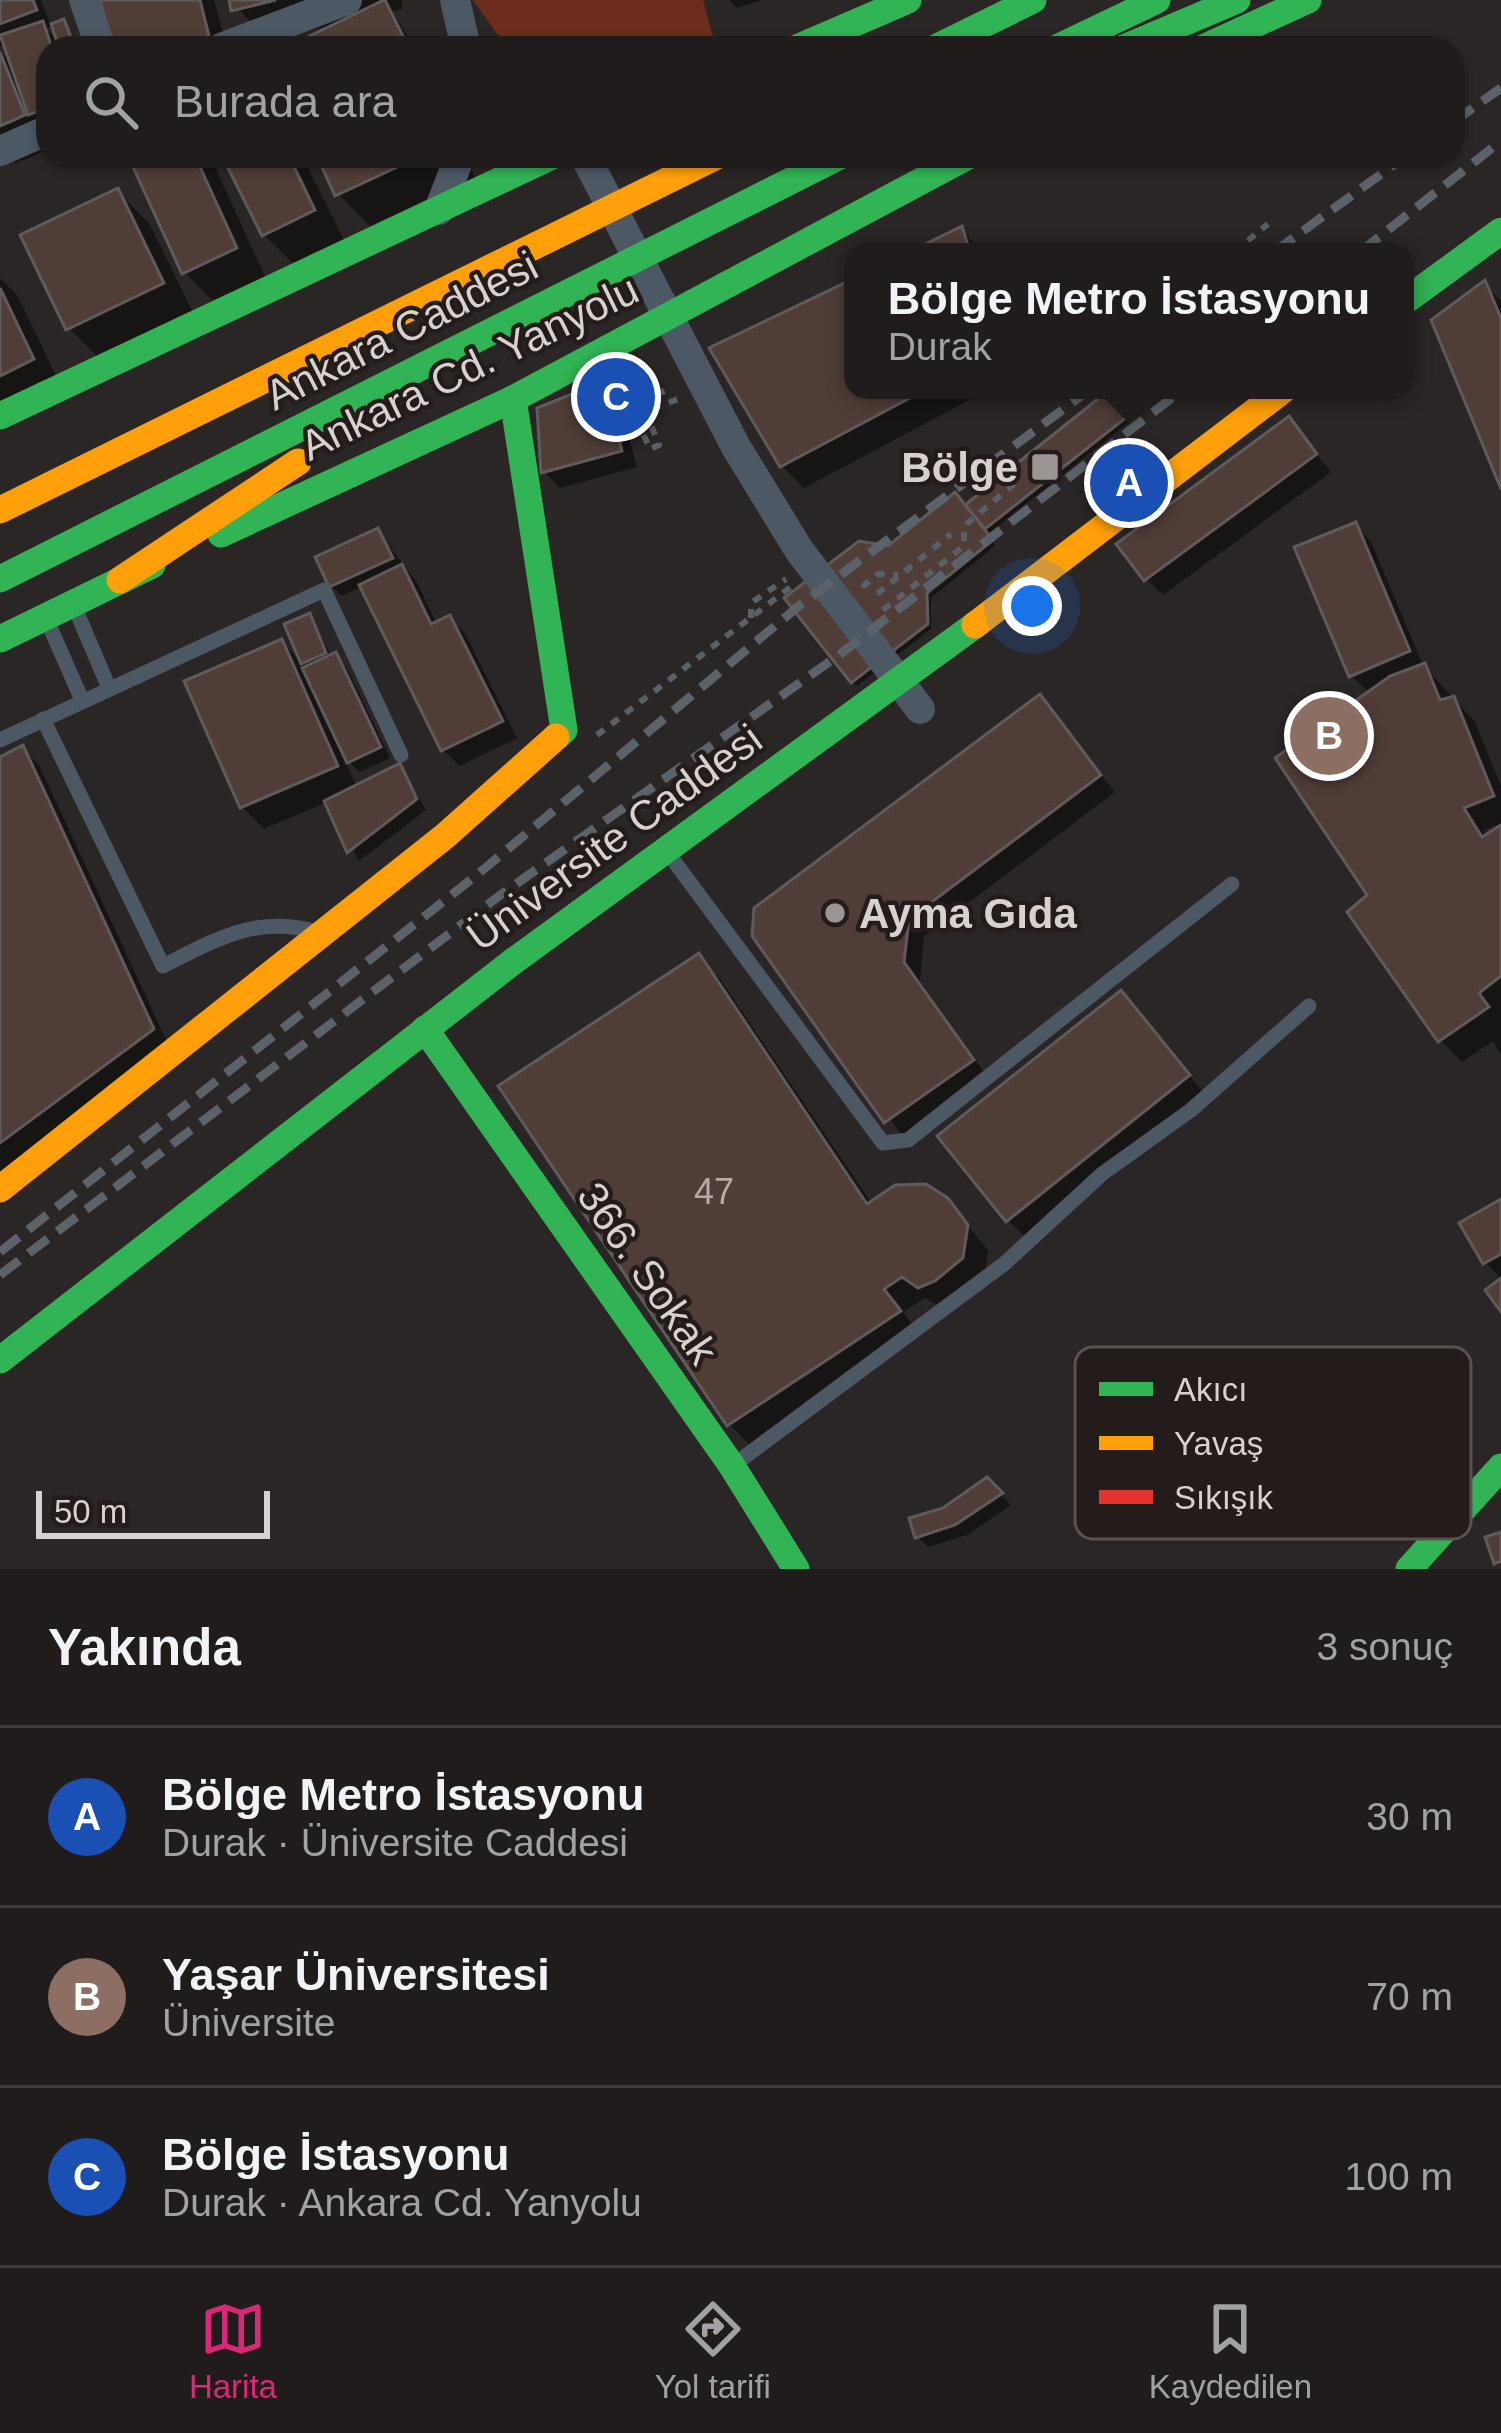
<!DOCTYPE html>
<html lang="tr">
<head>
<meta charset="utf-8">
<style>
  :root { --surface:#201c1c; --page:#282525; --text:#f1f3f6; --muted:#a2a1a3; --line:#3d3a3b; --accent:#db2777 }
  body { margin:0; font-family:Helvetica,sans-serif; background:var(--page); color:var(--text) }
  .scale { position:absolute; left:36px; bottom:30px; width:234px; box-sizing:border-box; padding-left:12px; border:6px solid #d7d1d0; border-top:0; font-size:33px; line-height:42px; white-space:nowrap; color:#d7d1d0; -webkit-text-stroke:9px #241c1a; paint-order:stroke }
  .you { position:absolute; left:1032px; top:606px; width:42px; height:42px; margin:-30px; border:9px solid #fff; border-radius:50%; background:#1a73e8; box-shadow:0 0 0 18px #1a73e833 }
  .badge { display:grid; place-items:center; width:78px; height:78px; border-radius:50%; background:var(--accent); color:#fff; font-size:39px; font-weight:700 }
  .pin { position:absolute; translate:-50% -50%; border:6px solid #fff; box-shadow:0 3px 12px #0006 }
  .popup { position:absolute; left:844px; top:243px; width:570px; height:156px; box-sizing:border-box; display:grid; place-content:center; border-radius:24px; background:var(--surface); filter:drop-shadow(0 3px 9px #0005); font-size:39px; white-space:nowrap; color:var(--muted) }
  .popup b { font-size:45px; color:var(--text) }
  .popup::after { content:''; position:absolute; left:50%; top:100%; margin-left:-24px; border:24px solid transparent; border-top-color:var(--surface) }
  .list { margin:0; padding:0; list-style:none }
  h2 { display:flex; justify-content:space-between; align-items:center; height:156px; margin:0; padding:0 48px; font-size:51px }
  h2 small { font-size:39px; font-weight:400; color:var(--muted) }
  .list li { display:grid; grid-template-columns:78px 1fr auto; gap:36px; align-items:center; box-sizing:border-box; height:180px; padding:0 48px; border-top:3px solid var(--line) }
  .list b { display:block; font-size:45px; white-space:nowrap }
  .list p { margin:0; font-size:39px; white-space:nowrap; color:var(--muted) }
  .list em { font-size:39px; font-style:normal; color:var(--muted) }
  .icon { flex:none; width:66px; height:66px; fill:none; stroke:currentColor; stroke-width:2; stroke-linecap:round; stroke-linejoin:round }
  .map { position:relative; flex:none; width:1501px; height:1569px; overflow:hidden }
  .search { position:absolute; background:var(--surface); box-shadow:0 3px 9px #0004; left:36px; right:36px; top:36px; height:132px; display:flex; align-items:center; gap:30px; box-sizing:border-box; padding:0 42px; border-radius:36px; color:var(--muted); font-size:45px }
  .sheet { height:696px; background:var(--surface) }
  nav { display:flex; justify-content:space-around; align-items:center; box-sizing:border-box; height:168px; border-top:3px solid var(--line); background:var(--surface); font-size:33px; color:var(--muted) }
  nav a { display:grid; justify-items:center; gap:6px }
  nav .on { color:var(--accent) }
  .map>svg:first-child { display:block }
  .green { fill:#6c2d1c }
  .shadow { fill:#0007 }
  .building { fill:#503d38; stroke:#5f5b5a; stroke-width:3 }
  .lines { fill:none; stroke-linecap:round; stroke-linejoin:round }
  .path { stroke:#596067; stroke-width:6; stroke-dasharray:9 9; stroke-linecap:butt }
  .lane { stroke:#4c5864; stroke-width:15 }
  .street { stroke:#4c5864; stroke-width:30 }
  .fast { stroke:#30b455; stroke-width:27 }
  .slow { stroke:#ff9f0a; stroke-width:27 }
  .rail { stroke:#5c626a; stroke-width:9; stroke-dasharray:24 12; stroke-linecap:butt }
  .poi-dot { fill:#9b9594; stroke:#241c1a; stroke-width:4.5 }
  .labels { text-anchor:middle; stroke-width:9; stroke-linejoin:round; paint-order:stroke }
  .number-label { font-size:36px; fill:#b5acaa }
  .street-label { font-size:42px; fill:#d7d1d0; stroke:#241c1a }
  .poi-label { font-size:42px; font-weight:bold; fill:#d7d1d0; stroke:#241c1a; text-anchor:end }
  .key { fill:#241c1a; stroke:#5a5251; stroke-width:3 }
  .key-label { font-size:33px; fill:#d7d1d0 }
</style>
</head>
<body>
<div class="map">
<svg width="1501" height="1569" viewBox="0 0 1501 1569">
  <rect width="100%" height="100%" fill="#2b2626"/>
  <!-- green -->
  <polygon class="green" points="473,0 703,0 713,37 658,48 507,48"/>
  <!-- shadow -->
  <g class="shadow">
    <polygon points="0,0 41,0 51,27 46,29 61,43 64,23 76,48 55,44 57,48 48,48 48,150 16,163 0,147 0,52 14,65 6,44 0,46"/>
    <polygon points="103,0 214,0 227,48 115,48"/>
    <polygon points="232,0 401,0 403,9 392,11 415,48 292,48 333,25 266,41"/>
    <polygon points="729,0 763,0 737,8"/>
    <polygon points="131,156 210,156 267,281 216,304 184,272"/>
    <polygon points="225,156 302,156 345,242 296,266 264,235"/>
    <polygon points="320,156 465,156 475,177 370,226 338,194"/>
    <polygon points="117,191 149,223 194,315 101,360 69,328"/>
    <polygon points="961,230 983,252 916,252"/>
    <polygon points="0,278 17,295 64,392 0,422"/>
    <polygon points="853,282 853,390 988,390 804,488 782,466"/>
    <polygon points="1484,284 1501,301 1501,481"/>
    <polygon points="603,385 619,401 637,467 560,488 544,471"/>
    <polygon points="1114,390 1128,390 1144,410 987,535 995,546 931,598 931,629 857,686 853,681 889,549 965,508"/>
    <polygon points="1289,420 1331,472 1163,595 1146,579"/>
    <polygon points="1355,525 1371,542 1423,665 1475,722 1501,786 1501,823 1483,831 1487,837 1501,829 1501,1055 1493,1041 1462,1062 1440,1040 1371,896 1370,694 1351,675"/>
    <polygon points="378,531 418,584 437,625 450,618 466,635 517,738 460,766 443,750 363,586 342,596 331,586"/>
    <polygon points="309,617 332,657 346,666 390,758 360,772 343,756 357,787 400,766 426,810 359,861 327,802 264,829 242,807 282,642 305,665 288,626"/>
    <polygon points="1040,698 1115,792 924,936 920,981 988,1078 903,1137 755,935"/>
    <polygon points="23,749 39,765 169,1046 0,1171 0,760"/>
    <polygon points="698,957 720,979 872,1204 946,1200 988,1250 984,1280 942,1308 925,1298 903,1312 920,1334 751,1446 729,1424"/>
    <polygon points="1121,994 1209,1099 1030,1242 1008,1220"/>
    <polygon points="1501,1202 1501,1279 1485,1262"/>
    <polygon points="986,1481 1011,1505 967,1535 928,1547 918,1537"/>
  </g>
  <!-- building -->
  <g class="building">
    <polygon points="0,0 33,0 37,10 0,24"/>
    <polygon points="100,0 200,0 209,36 175,48 112,48"/>
    <polygon points="229,0 276,0 231,11"/>
    <polygon points="385,0 409,48 285,48 384,0"/>
    <polygon points="64,19 75,48 59,48 51,24"/>
    <polygon points="43,21 52,48 48,108 28,115 0,35"/>
    <polygon points="0,52 25,115 0,126"/>
    <polygon points="128,156 195,156 237,248 182,274"/>
    <polygon points="222,156 289,156 315,210 262,236"/>
    <polygon points="317,156 421,156 335,196"/>
    <polygon points="118,188 164,283 66,330 20,235"/>
    <polygon points="962,226 970,252 909,252"/>
    <polygon points="853,279 853,390 925,390 780,467 709,348"/>
    <polygon points="1485,280 1501,318 1501,489 1431,320"/>
    <polygon points="0,288 34,359 0,376"/>
    <polygon points="604,381 622,451 541,473 537,408"/>
    <polygon points="1109,390 1130,390 1142,405 985,529 965,505"/>
    <polygon points="1289,416 1317,454 1144,581 1116,544"/>
    <polygon points="955,492 993,540 927,593 928,624 851,683 784,598 859,541 888,546"/>
    <polygon points="1356,522 1410,651 1349,677 1294,547"/>
    <polygon points="378,528 393,558 329,587 315,557"/>
    <polygon points="402,564 431,624 450,615 503,721 441,751 359,585"/>
    <polygon points="310,613 326,653 301,664 284,624"/>
    <polygon points="282,639 338,766 240,808 184,681"/>
    <polygon points="336,652 381,747 347,763 302,668"/>
    <polygon points="1425,663 1440,700 1454,696 1494,796 1464,808 1482,837 1501,825 1501,976 1479,993 1489,1007 1438,1042 1347,912 1367,895 1275,758 1390,676"/>
    <polygon points="1040,694 1101,775 909,919 904,962 974,1060 884,1123 752,936 754,908"/>
    <polygon points="23,745 154,1029 0,1143 0,757"/>
    <polygon points="400,763 417,799 347,853 324,801"/>
    <polygon points="699,953 867,1204 895,1185 926,1184 948,1198 968,1225 963,1258 935,1281 918,1288 902,1277 884,1289 901,1311 727,1426 498,1086"/>
    <polygon points="1121,990 1190,1075 1006,1222 937,1136"/>
    <polygon points="1501,1199 1501,1254 1483,1264 1459,1223"/>
    <polygon points="1501,1278 1501,1312 1485,1290"/>
    <polygon points="987,1477 1003,1493 955,1525 915,1538 909,1518 943,1508"/>
    <polygon points="1501,1532 1501,1561 1494,1564 1485,1537"/>
  </g>
  <g class="lines">
    <!-- path -->
    <g class="path">
      <polyline points="1234,252 1268,224"/>
      <polyline points="621,386 650,449 659,445 641,400 672,388"/>
      <polyline points="635,415 681,398"/>
      <polyline points="862,587 878,574 898,575"/>
      <polyline points="877,594 951,534"/>
      <polyline points="883,610 964,546 964,526 1014,484"/>
      <polyline points="751,618 751,603 786,579"/>
      <polyline points="597,735 792,586"/>
    </g>
    <!-- lane -->
    <g class="lane">
      <polyline points="75,608 109,688"/>
      <polyline points="49,625 82,700"/>
      <path d="M43 719 163 966C213 941 255 915 313 931"/>
      <polyline points="0,740 324,590 401,755"/>
      <polyline points="668,853 883,1143 908,1140 1232,884"/>
      <polyline points="735,1464 1004,1264 1102,1174 1191,1110 1309,1006"/>
    </g>
    <!-- street -->
    <g class="street">
      <polyline points="84,0 101,48"/>
      <polyline points="455,0 466,48"/>
      <polyline points="221,48 347,0"/>
      <polyline points="0,151 48,130"/>
      <polyline points="585,156 736,447 799,550 920,709"/>
      <polyline points="439,210 460,156"/>
    </g>
    <!-- fast -->
    <g class="fast">
      <polyline points="797,48 908,0"/>
      <polyline points="935,48 1033,0"/>
      <polyline points="1057,48 1157,0"/>
      <polyline points="1124,48 1237,0"/>
      <polyline points="1203,48 1308,0"/>
      <polyline points="1405,301 1501,231"/>
      <polyline points="513,399 564,730 556,737"/>
      <polyline points="0,416 552,156"/>
      <polyline points="221,534 513,399 968,156"/>
      <polyline points="0,579 840,156"/>
      <polyline points="0,639 152,565"/>
      <polyline points="425,1029 732,1466 796,1569"/>
      <polyline points="0,1360 515,960 975,625"/>
      <polyline points="1409,1569 1501,1467"/>
    </g>
    <!-- slow -->
    <g class="slow">
      <polyline points="0,510 717,156"/>
      <polyline points="120,580 298,462"/>
      <polyline points="975,625 1283,390"/>
      <polyline points="0,1189 445,836 556,737"/>
    </g>
    <!-- rail -->
    <g class="rail">
      <polyline points="1453,122 1501,88"/>
      <polyline points="1274,252 1406,156"/>
      <polyline points="1360,252 1501,141"/>
      <polyline points="0,1252 478,874 800,605 1089,390"/>
      <polyline points="0,1275 499,896 839,655 1182,390"/>
    </g>
  </g>
  <!-- markers -->
  <g class="poi-dot">
    <rect x="1030" y="452" width="30" height="30" rx="6"/>
    <circle cx="835" cy="913" r="12"/>
  </g>
  <g class="labels">
    <!-- number labels -->
    <g class="number-label">
      <text x="714" y="1204">47</text>
    </g>
    <!-- street labels -->
    <g class="street-label">
      <text transform="translate(401 330) rotate(-27)" y="15">Ankara Caddesi</text>
      <text transform="translate(469 367) rotate(-26)" y="15">Ankara Cd. Yanyolu</text>
      <text transform="translate(614 837) rotate(-36)" y="15">Üniversite Caddesi</text>
      <text transform="translate(648 1273) rotate(55)" y="15">366. Sokak</text>
    </g>
    <!-- poi labels -->
    <g class="poi-label">
      <text x="1018" y="482">Bölge</text>
      <text x="859" y="928" text-anchor="start">Ayma Gıda</text>
    </g>
  </g>
  <!-- legend -->
  <rect x="1075" y="1347" width="396" height="192" rx="18" class="key"/>
  <rect x="1099" y="1382" width="54" height="14" fill="#30b455"/>
  <rect x="1099" y="1436" width="54" height="14" fill="#ff9f0a"/>
  <rect x="1099" y="1490" width="54" height="14" fill="#e5322d"/>
  <g class="key-label">
    <text x="1174" y="1401">Akıcı</text>
    <text x="1174" y="1455">Yavaş</text>
    <text x="1174" y="1509">Sıkışık</text>
  </g>
</svg>
<div class="scale">50 m</div>
<div class="you"></div>
<div class="pin badge" style="left:1129px;top:483px;background:#1a4fb4">A</div>
<div class="popup"><b>Bölge Metro İstasyonu</b>Durak</div>
<div class="pin badge" style="left:1329px;top:736px;background:#8d6e63">B</div>
<div class="pin badge" style="left:616px;top:397px;background:#1a4fb4">C</div>
<div class="search"><svg class="icon" aria-label="search" viewBox="0 0 24 24"><circle cx="10" cy="10" r="6"/><path d="M15 15l6 6"/></svg>Burada ara</div>
</div>
<section class="sheet">
<h2>Yakında<small>3 sonuç</small></h2>
<ul class="list">
<li><span class="badge" style="background:#1a4fb4">A</span><div><b>Bölge Metro İstasyonu</b><p>Durak · Üniversite Caddesi</p></div><em>30 m</em></li>
<li><span class="badge" style="background:#8d6e63">B</span><div><b>Yaşar Üniversitesi</b><p>Üniversite</p></div><em>70 m</em></li>
<li><span class="badge" style="background:#1a4fb4">C</span><div><b>Bölge İstasyonu</b><p>Durak · Ankara Cd. Yanyolu</p></div><em>100 m</em></li>
</ul>
</section>
<nav>
<a class="on"><svg class="icon" aria-label="map" viewBox="0 0 24 24"><path d="M3 6l6-2 6 2 6-2v14l-6 2-6-2-6 2zM9 4v14M15 6v14"/></svg>Harita</a>
<a><svg class="icon" aria-label="directions" viewBox="0 0 24 24"><path d="M12 3l9 9-9 9-9-9zM9 14v-3h6M13 9l2 2-2 2"/></svg>Yol tarifi</a>
<a><svg class="icon" aria-label="saved" viewBox="0 0 24 24"><path d="M7 4h10v16l-5-4-5 4z"/></svg>Kaydedilen</a>
</nav>
</body>
</html>
